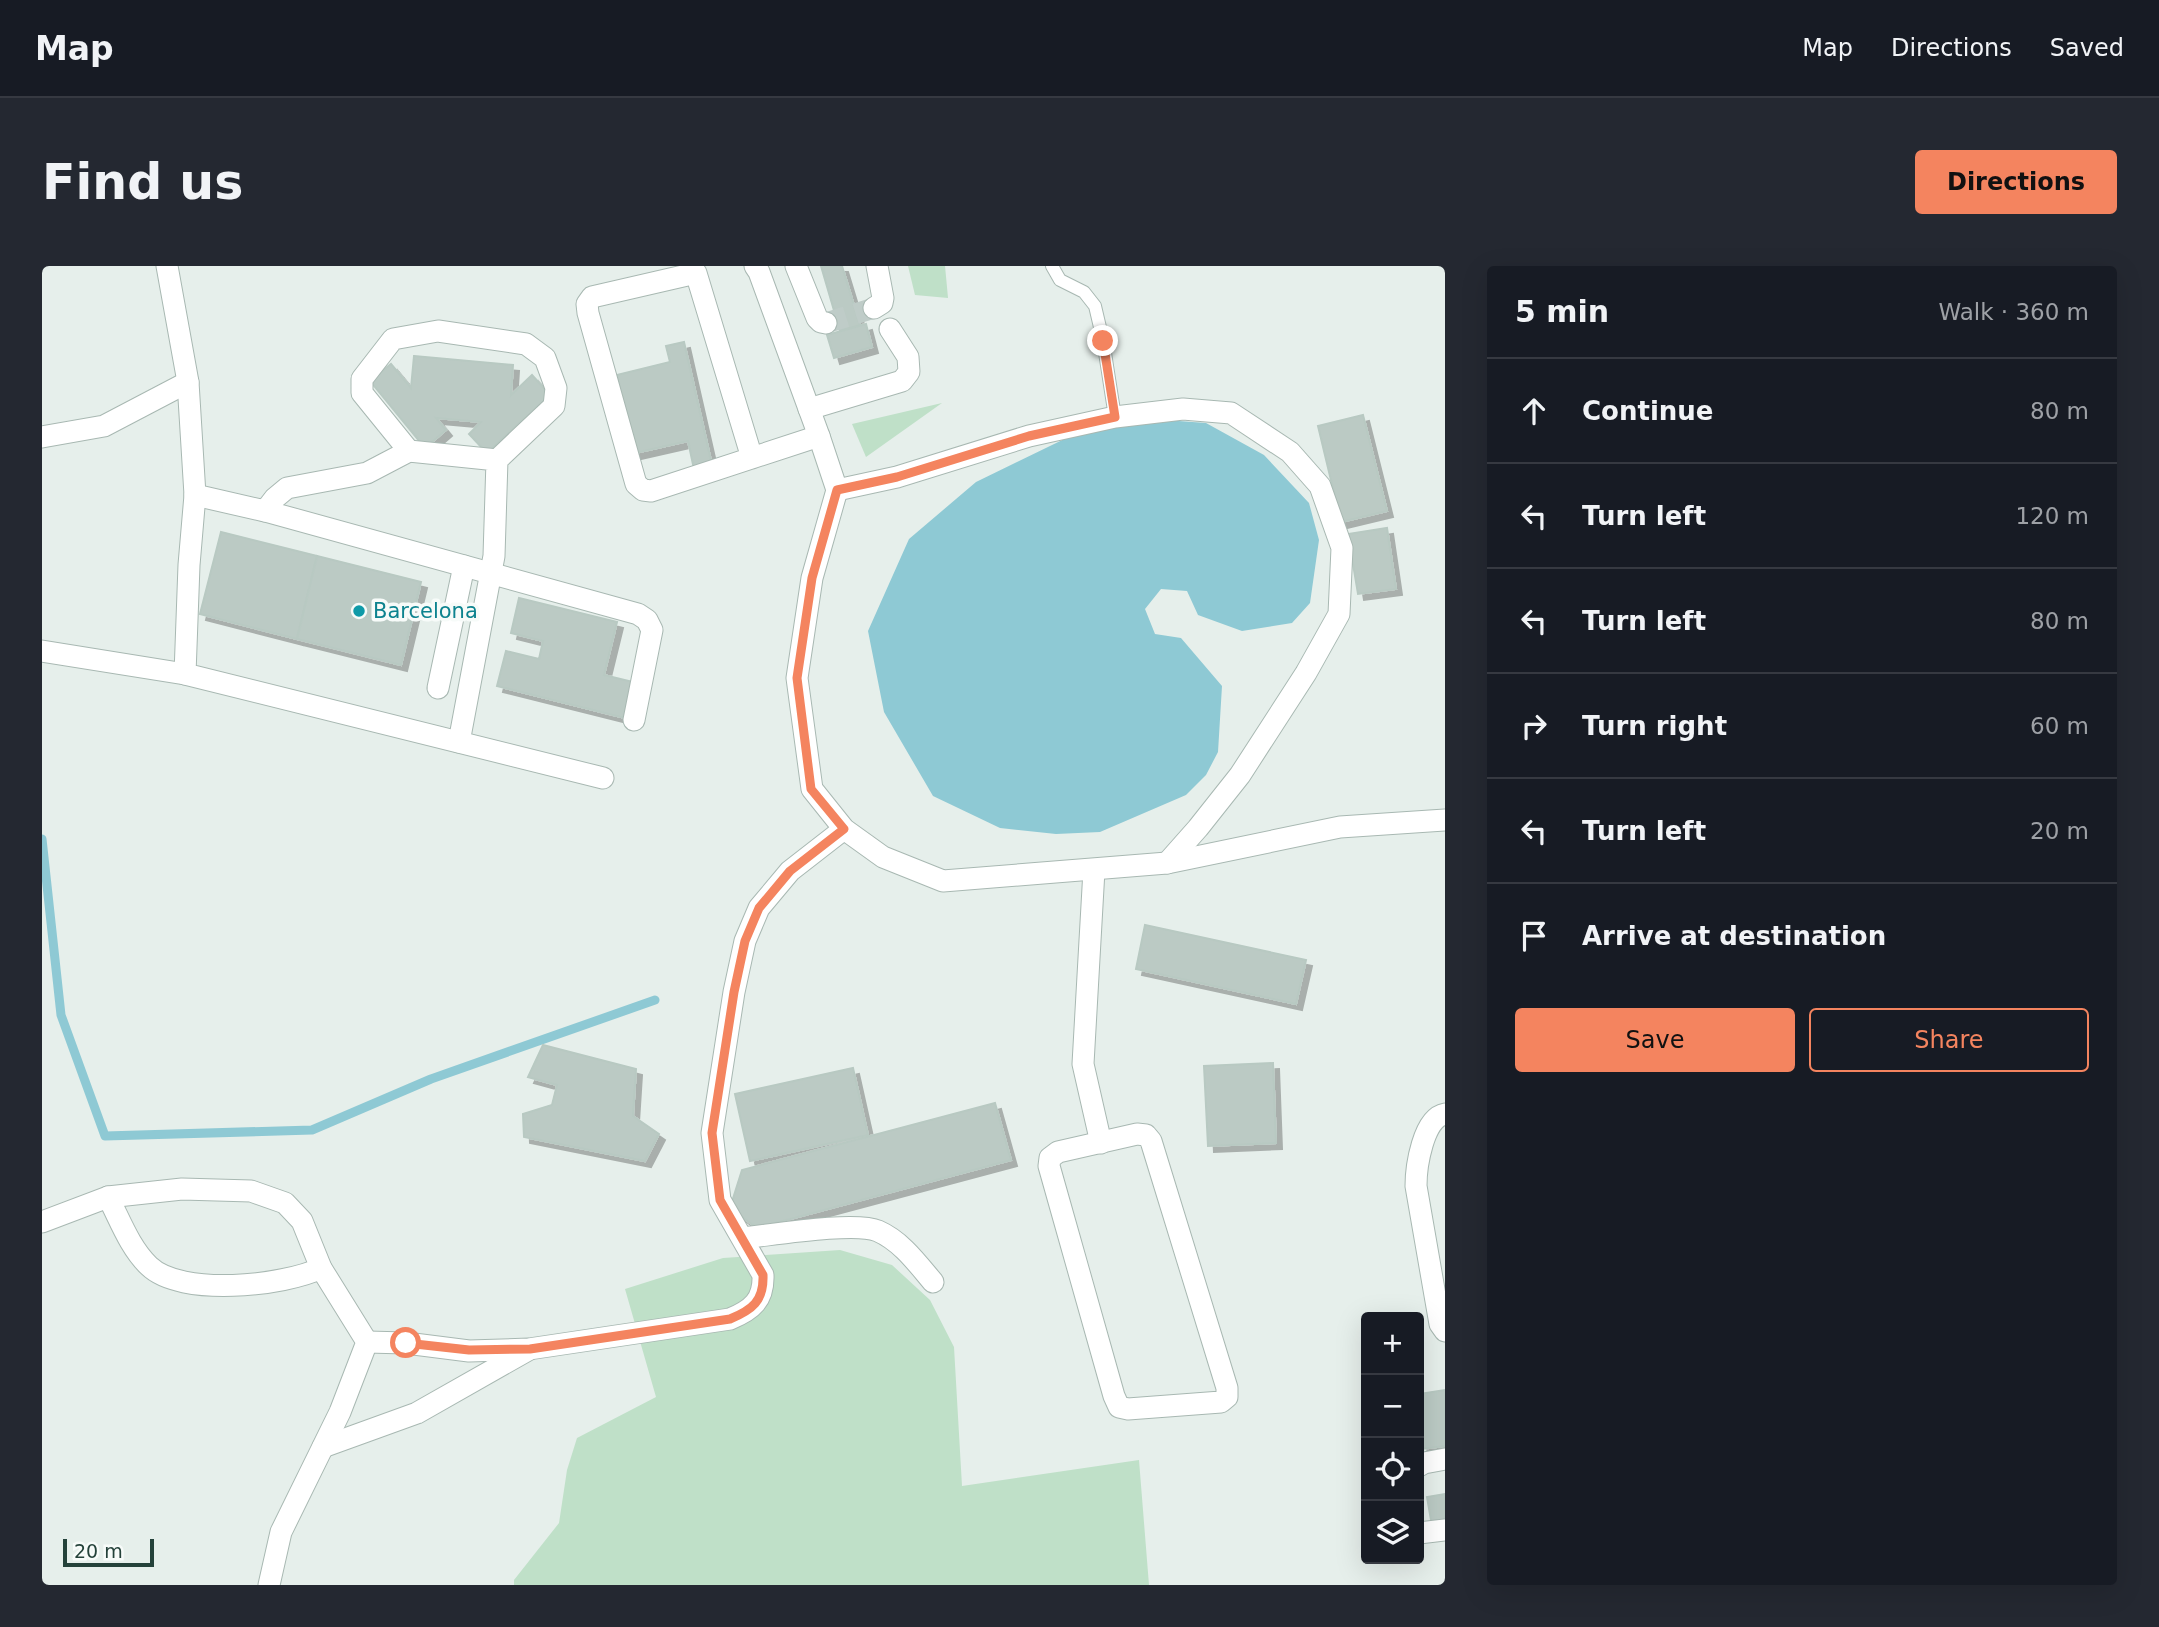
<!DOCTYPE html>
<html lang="en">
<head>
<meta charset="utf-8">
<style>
  :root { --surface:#171b24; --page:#242831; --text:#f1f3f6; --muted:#9ea1a6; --line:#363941; --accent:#f4845f }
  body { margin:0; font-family:"DejaVu Sans",sans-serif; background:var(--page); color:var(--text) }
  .controls { position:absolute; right:21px; bottom:21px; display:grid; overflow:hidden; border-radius:7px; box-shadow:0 7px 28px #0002 }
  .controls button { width:63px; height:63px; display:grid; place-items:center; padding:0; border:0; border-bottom:2px solid var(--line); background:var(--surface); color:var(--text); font:35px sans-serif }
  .scale { position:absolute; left:21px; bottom:18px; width:91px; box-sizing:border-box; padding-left:7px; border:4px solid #24423a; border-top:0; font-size:19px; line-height:24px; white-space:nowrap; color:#24423a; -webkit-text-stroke:5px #f7fbf9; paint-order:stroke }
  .stop { position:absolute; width:21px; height:21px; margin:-16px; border:5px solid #f4845f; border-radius:50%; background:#fff }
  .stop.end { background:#f4845f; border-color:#fff; box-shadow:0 2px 7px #0008 }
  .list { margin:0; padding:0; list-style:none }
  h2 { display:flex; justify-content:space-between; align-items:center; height:91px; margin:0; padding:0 28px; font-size:30px }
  h2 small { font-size:23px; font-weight:400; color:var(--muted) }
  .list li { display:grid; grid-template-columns:46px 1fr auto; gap:21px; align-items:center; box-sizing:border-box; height:105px; padding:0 28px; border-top:2px solid var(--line) }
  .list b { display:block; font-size:26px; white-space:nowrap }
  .list em { font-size:23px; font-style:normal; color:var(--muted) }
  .actions { display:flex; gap:14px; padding:21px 28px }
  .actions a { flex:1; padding:16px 0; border:2px solid var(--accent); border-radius:7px; text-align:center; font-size:24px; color:var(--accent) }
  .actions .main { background:var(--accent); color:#111 }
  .icon { flex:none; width:38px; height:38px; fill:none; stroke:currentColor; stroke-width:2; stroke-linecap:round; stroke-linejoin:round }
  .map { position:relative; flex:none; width:1403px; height:1319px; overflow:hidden; border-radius:7px }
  header { display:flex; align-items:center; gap:42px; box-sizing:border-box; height:98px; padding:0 35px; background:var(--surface); border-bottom:2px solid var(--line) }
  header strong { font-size:33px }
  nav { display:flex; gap:38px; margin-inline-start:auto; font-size:24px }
  .intro { display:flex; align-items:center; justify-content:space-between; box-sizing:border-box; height:168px; padding:0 42px }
  h1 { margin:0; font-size:49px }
  .button { padding:18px 32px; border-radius:7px; background:var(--accent); color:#111; font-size:24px; font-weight:700 }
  main { display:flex; gap:42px; padding:0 42px }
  aside { flex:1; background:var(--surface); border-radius:7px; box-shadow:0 7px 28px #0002 }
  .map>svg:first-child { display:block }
  .green { fill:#bfe0c8 }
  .water { fill:#8ec9d4 }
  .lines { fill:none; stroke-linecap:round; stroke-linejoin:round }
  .stream { stroke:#8ec9d4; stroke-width:9 }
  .building { fill:#bbcac4; stroke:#b8c9c2; stroke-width:2; filter:url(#shadow) }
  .street-tunnel { stroke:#bfccc8; stroke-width:21; stroke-dasharray:21 10; stroke-linecap:butt }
  .lane-casing { stroke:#a8b8b2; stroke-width:14 }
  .street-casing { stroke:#a8b8b2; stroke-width:23 }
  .lane { stroke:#fff; stroke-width:12 }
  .street { stroke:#fff; stroke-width:21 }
  .route { stroke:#f4845f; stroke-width:9 }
  .culture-dot { fill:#0f9aa8; stroke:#f7fbf9; stroke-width:2.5 }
  .labels { text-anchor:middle; stroke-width:7; stroke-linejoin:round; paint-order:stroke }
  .culture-label { font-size:21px; fill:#0d838f; stroke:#f7fbf9; text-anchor:start }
</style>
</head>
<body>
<header>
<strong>Map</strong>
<nav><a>Map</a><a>Directions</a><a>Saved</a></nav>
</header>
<div class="intro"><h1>Find us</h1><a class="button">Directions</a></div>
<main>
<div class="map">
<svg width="1403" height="1319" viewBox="0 0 1403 1319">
  <defs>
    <filter id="shadow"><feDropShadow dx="6" dy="6" stdDeviation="0" flood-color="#0004"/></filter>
  </defs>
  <rect width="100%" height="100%" fill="#e6efeb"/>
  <!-- green -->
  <g class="green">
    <polygon points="866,0 903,0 906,32 873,29"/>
    <polygon points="900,137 824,191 810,158"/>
    <polygon points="798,984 850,999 888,1034 912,1081 920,1220 1097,1194 1107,1319 472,1319 472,1314 517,1257 525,1204 535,1172 614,1131 583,1023 681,992"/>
  </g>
  <!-- water -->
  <polygon class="water" points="1109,153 1164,157 1222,189 1267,237 1277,274 1268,337 1250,357 1200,365 1156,349 1145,325 1119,323 1103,343 1113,368 1139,372 1180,420 1176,486 1164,509 1144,529 1058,566 1014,568 958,562 891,530 842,446 826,365 867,273 934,216 1043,163"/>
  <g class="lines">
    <!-- stream -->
    <polyline class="stream" points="0,573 19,749 63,870 270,864 389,813 613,734"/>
  </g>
  <!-- building -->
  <g class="building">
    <polygon points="779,0 800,0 818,59 798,65"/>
    <polygon points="824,58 830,81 792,92 785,69"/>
    <polygon points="642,76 670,199 652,203 646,175 593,187 575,109 628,96 624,80"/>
    <polygon points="372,90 471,99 469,129 490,109 508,129 445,187 427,168 439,156 394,152 404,164 383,182 328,115 349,98 369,122"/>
    <polygon points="1321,149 1345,245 1299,256 1276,160"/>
    <polygon points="1345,262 1354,323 1316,328 1306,268"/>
    <polygon points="179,266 275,290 255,373 158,348"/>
    <polygon points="275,290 379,316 359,399 255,373"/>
    <polygon points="477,332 575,356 562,409 595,417 587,453 455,420 464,385 497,393 501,375 469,367"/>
    <polygon points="1103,659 1264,694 1254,738 1094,703"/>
    <polygon points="501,779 594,803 591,850 617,868 603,895 482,871 481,848 510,839 515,819 486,811"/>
    <polygon points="1231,797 1234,877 1166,880 1162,800"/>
    <polygon points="811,802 826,869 708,895 693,828"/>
    <polygon points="953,837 969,894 715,962 688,942 700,904"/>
    <polygon points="1403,1124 1403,1180 1380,1183 1377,1160 1377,1128"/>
    <polygon points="1403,1228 1403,1258 1390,1260 1385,1231"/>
  </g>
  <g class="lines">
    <!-- street-tunnel -->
    <polyline class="street-tunnel" points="784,57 832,42"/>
    <defs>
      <polyline id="lane" points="1010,0 1018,14 1042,26 1053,40 1061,74 1073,151"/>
      <g id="street">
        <polyline points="125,0 146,116 153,229 147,299 143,408 561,512"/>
        <polyline points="713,0 717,6 777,170 795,224 770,312 755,412 770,523 802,563 841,591 901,615 1125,597 1298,561 1403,554"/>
        <polyline points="754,0 775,52 779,56 784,57"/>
        <polyline points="832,42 840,37 841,32 835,0"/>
        <polyline points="767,143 860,115 867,106 866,91 848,63"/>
        <polyline points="0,171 62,160 146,116"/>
        <polyline points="710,192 654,7 550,31 545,38 546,47 594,218 601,224 609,225 777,170"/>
        <polyline points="795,224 855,211 987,170 1073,151 1141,143 1189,147 1248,186 1278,220 1300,282 1297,348 1264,407 1198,509 1156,562 1125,597"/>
        <polyline points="153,229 223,245 233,232 245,222 325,207 367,185"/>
        <polyline points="223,245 596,348 605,354 610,364 592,454"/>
        <polyline points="0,385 143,408"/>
        <polyline points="396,422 422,300"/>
        <polyline points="417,476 452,290 455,194 367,185 320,127 320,113 351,73 396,65 484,78 503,92 514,122 512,140 455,194"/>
        <polyline points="1052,604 1041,798 1059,877"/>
        <path d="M1403 848C1381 852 1374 901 1374 920L1398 1058 1403 1065"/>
        <polygon points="1095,868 1104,869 1109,875 1185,1122 1185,1131 1179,1136 1086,1143 1077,1141 1072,1130 1007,900 1008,892 1016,886"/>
        <path d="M66 931C78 954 88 982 107 1000 139 1031 242 1020 279 1002"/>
        <polyline points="0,956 66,931 140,923 209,925 243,937 260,955 279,1002 325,1076 298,1146 239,1266 227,1319"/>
        <path d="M701 972C730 969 813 955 836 965 859 975 875 997 891 1016"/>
        <path d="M325 1076 364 1077 427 1085 487 1083 688 1053C710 1044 722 1034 721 1009L678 934 670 867 692 726 703 675 717 642 748 605 802 563"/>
        <polyline points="281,1181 375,1147 486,1084"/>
        <polyline points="1377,1200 1382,1197 1403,1193"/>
        <polyline points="1377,1267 1403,1264"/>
      </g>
    </defs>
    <!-- lane casing -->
    <use href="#lane" class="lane-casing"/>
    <!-- street casing -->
    <use href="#street" class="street-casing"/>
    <!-- lane -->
    <use href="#lane" class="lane"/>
    <!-- street -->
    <use href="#street" class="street"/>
  </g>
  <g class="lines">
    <!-- route -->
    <path class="route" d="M364 1077 427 1084 488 1083 688 1053C710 1044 722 1035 721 1009L678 934 670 867 692 726 703 675 717 642 748 605 802 563 769 523 755 412 770 312 795 224 855 211 987 170 1073 151 1061 75"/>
  </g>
  <!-- markers -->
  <circle class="culture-dot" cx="317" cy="345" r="7"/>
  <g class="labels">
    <!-- culture labels -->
    <g class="culture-label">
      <text x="331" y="352">Barcelona</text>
    </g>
  </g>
</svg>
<div class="controls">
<button>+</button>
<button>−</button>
<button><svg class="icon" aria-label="locate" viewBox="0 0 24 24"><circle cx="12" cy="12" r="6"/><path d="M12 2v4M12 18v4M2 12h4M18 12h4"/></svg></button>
<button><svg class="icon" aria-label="layers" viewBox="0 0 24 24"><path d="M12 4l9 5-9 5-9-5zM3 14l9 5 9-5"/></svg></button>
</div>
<div class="scale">20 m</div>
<div class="stop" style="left:364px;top:1077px"></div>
<div class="stop end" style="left:1061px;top:75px"></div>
</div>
<aside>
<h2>5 min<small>Walk · 360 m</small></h2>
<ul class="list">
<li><svg class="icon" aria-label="ahead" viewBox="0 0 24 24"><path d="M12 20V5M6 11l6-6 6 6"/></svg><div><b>Continue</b></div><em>80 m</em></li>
<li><svg class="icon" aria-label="left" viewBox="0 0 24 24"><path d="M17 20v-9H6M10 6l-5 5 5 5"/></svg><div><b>Turn left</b></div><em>120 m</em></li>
<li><svg class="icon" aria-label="left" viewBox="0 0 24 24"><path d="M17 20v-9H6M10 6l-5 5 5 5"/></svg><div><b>Turn left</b></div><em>80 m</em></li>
<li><svg class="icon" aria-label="right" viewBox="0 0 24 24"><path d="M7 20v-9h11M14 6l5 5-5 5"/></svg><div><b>Turn right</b></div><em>60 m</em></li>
<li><svg class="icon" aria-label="left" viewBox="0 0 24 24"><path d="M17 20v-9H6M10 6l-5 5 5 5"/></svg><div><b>Turn left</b></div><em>20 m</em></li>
<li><svg class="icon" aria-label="arrive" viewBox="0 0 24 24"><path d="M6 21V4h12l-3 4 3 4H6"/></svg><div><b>Arrive at destination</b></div></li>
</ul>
<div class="actions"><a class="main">Save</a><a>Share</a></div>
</aside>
</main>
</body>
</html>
